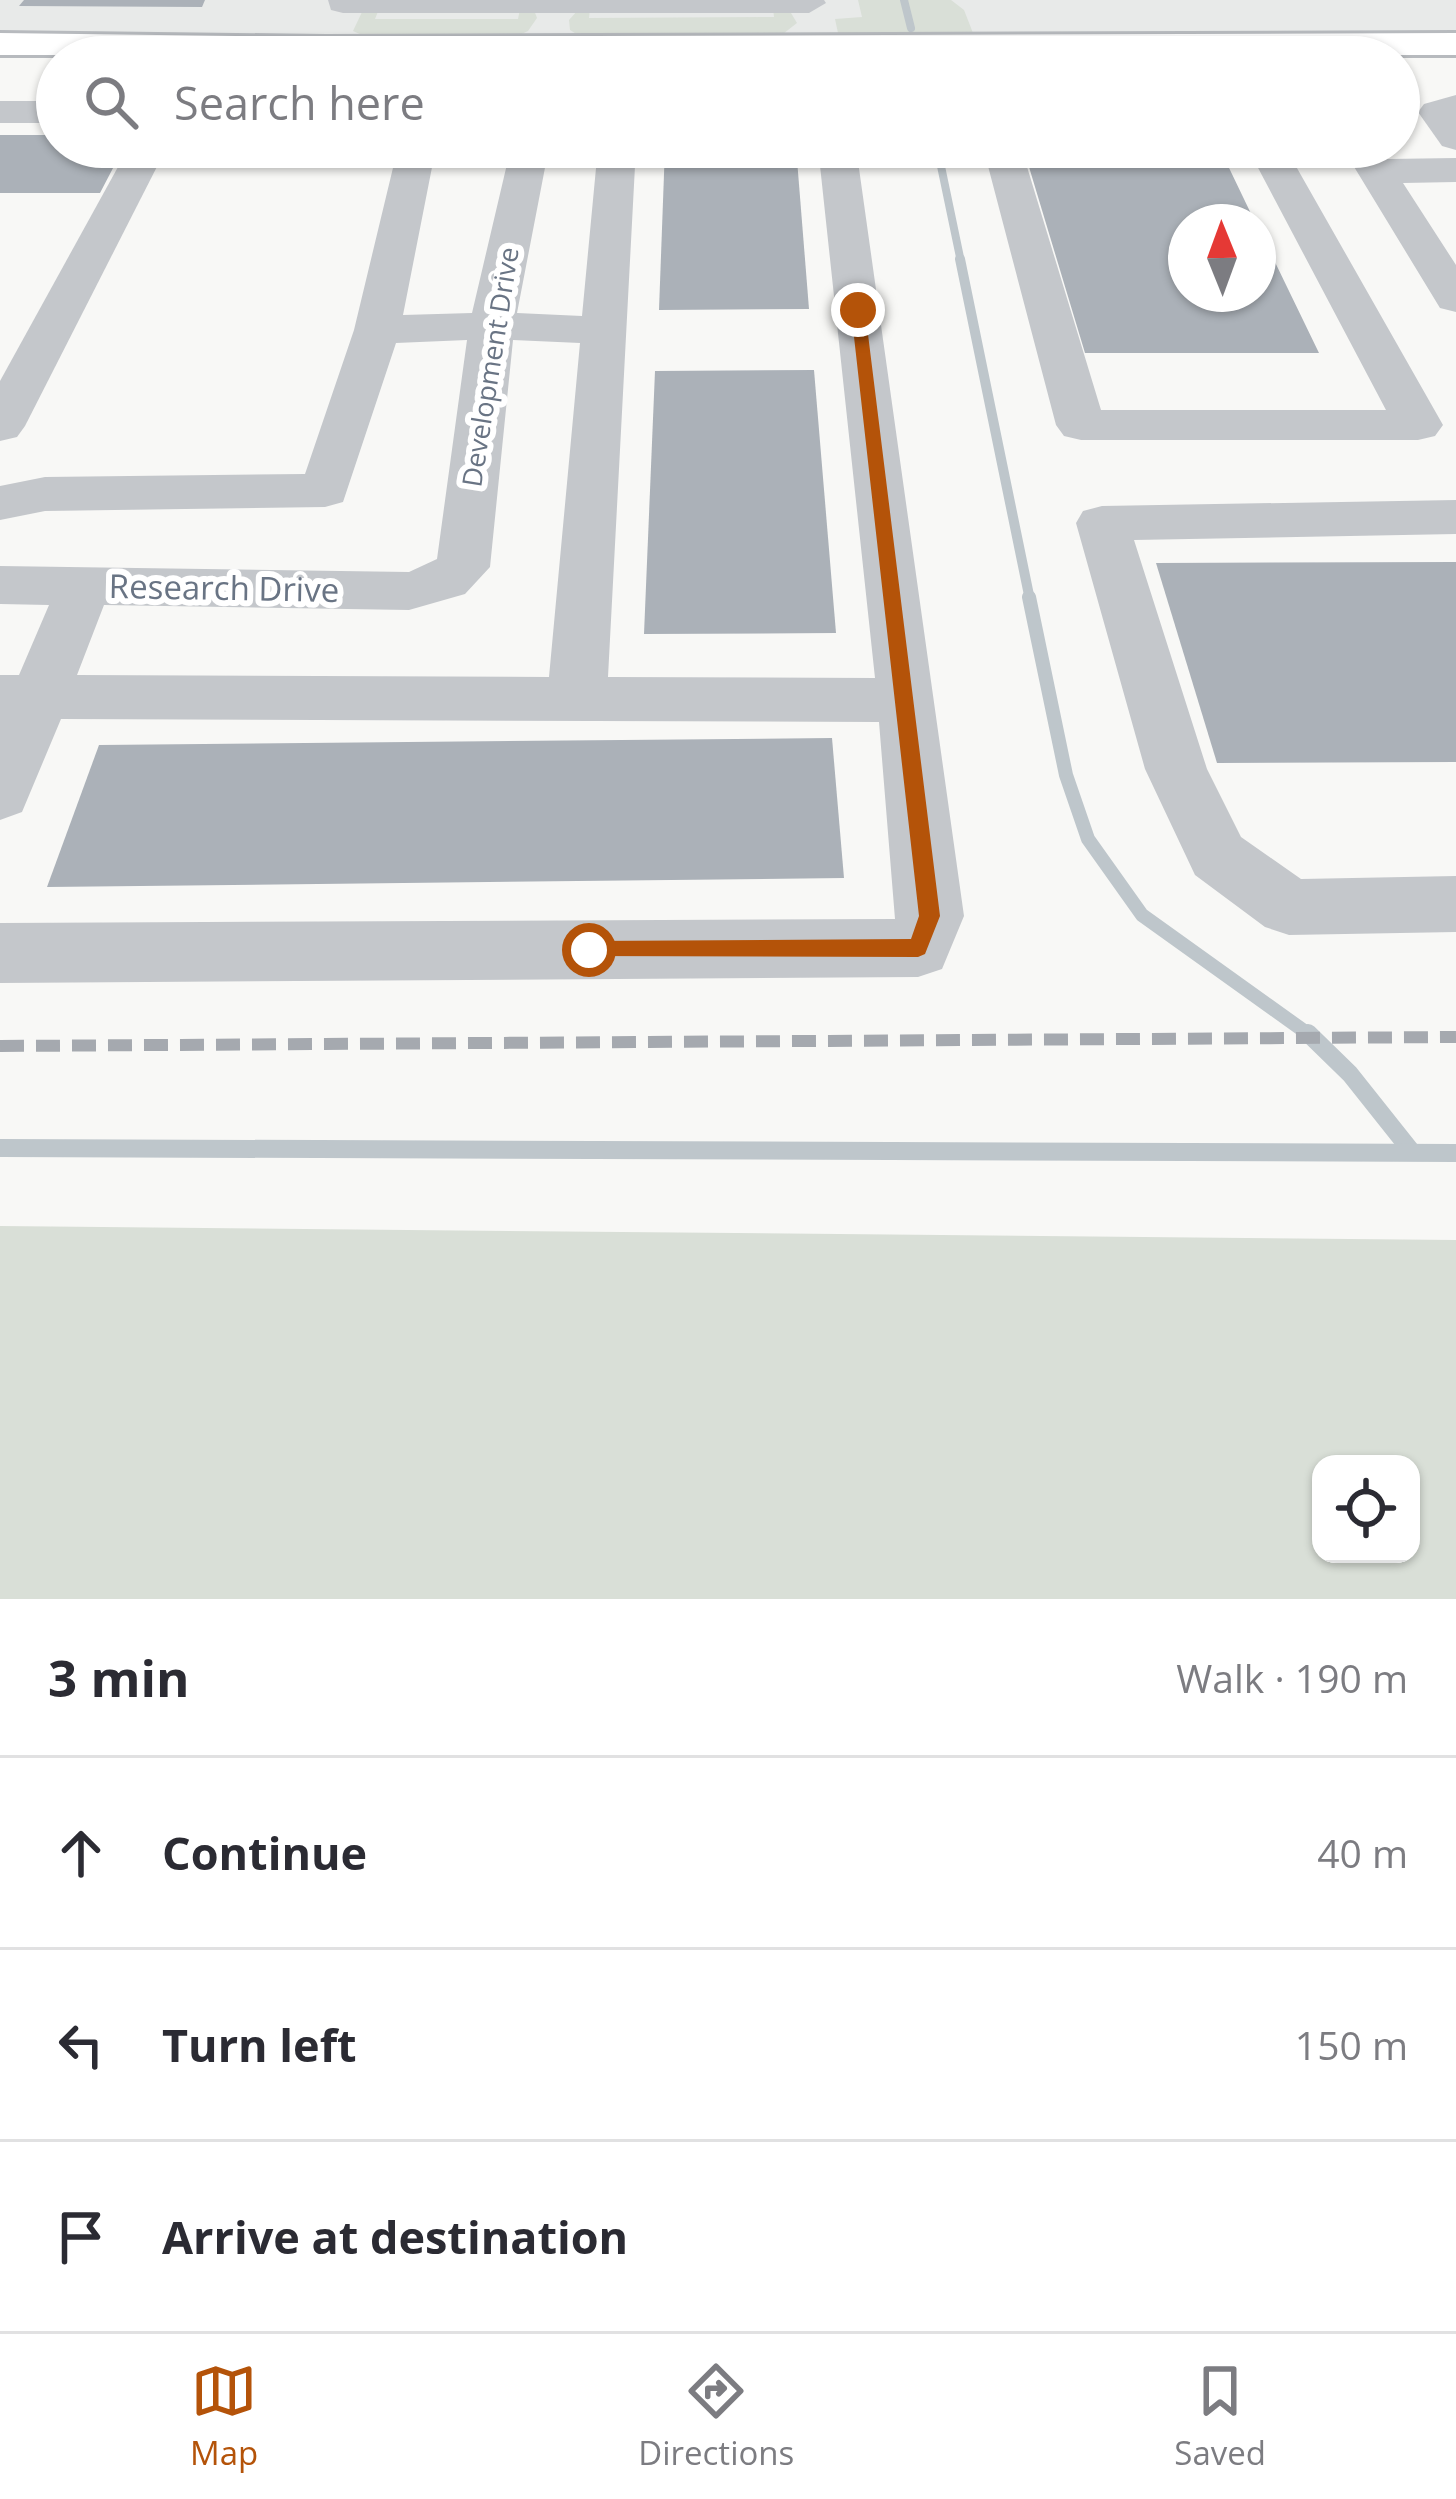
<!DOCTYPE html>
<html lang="en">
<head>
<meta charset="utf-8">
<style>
  :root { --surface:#fff; --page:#f2f2f3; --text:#2b2b33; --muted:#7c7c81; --line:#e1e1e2; --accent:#b45309 }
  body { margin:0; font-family:"Open Sans",sans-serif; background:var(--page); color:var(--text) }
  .controls { position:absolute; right:36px; bottom:36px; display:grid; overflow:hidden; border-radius:24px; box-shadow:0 3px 9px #0004 }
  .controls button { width:108px; height:108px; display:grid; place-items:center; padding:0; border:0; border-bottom:3px solid var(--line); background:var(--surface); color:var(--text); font:60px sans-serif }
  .compass { position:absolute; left:1168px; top:204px; width:108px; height:108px; border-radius:50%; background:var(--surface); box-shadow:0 3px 9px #0004; rotate:359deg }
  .stop { position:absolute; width:36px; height:36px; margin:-27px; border:9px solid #b45309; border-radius:50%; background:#fff }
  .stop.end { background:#b45309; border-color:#fff; box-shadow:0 3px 12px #0008 }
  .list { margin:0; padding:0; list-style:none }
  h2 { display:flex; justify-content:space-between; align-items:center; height:156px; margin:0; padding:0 48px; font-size:51px }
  h2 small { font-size:39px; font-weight:400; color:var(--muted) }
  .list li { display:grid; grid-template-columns:78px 1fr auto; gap:36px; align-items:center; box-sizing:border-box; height:192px; padding:0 48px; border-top:3px solid var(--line) }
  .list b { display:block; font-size:45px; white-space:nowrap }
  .list em { font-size:39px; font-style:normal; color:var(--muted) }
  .icon { flex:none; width:66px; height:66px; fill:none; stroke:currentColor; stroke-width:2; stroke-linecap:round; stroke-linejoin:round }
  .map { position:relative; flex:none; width:1456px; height:1599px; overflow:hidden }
  .search { position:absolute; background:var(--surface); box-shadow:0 3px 9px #0004; left:36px; right:36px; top:36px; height:132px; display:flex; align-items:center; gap:30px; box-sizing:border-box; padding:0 42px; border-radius:66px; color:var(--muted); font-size:45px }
  .sheet { height:732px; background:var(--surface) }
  nav { display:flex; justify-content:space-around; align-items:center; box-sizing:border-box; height:168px; border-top:3px solid var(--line); background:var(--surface); font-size:33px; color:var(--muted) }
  nav a { display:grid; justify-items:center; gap:6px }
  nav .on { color:var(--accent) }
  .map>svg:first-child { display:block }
  .built { fill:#e8eae9 }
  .green { fill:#d9dfd7; fill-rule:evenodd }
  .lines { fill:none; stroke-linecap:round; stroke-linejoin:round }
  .stream-far3 { stroke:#bec6cb; stroke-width:8 }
  .stream-far2 { stroke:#bec6cb; stroke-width:10 }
  .stream-far1 { stroke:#bec6cb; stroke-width:14 }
  .stream { stroke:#bec6cb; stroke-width:18 }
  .building { fill:#abb1b8 }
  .major-casing { stroke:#b7babe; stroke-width:6 }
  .minor { fill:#c4c7cb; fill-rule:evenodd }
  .major { fill:#fff; fill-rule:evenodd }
  .rail { stroke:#a5a9af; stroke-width:12; stroke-dasharray:24 12; stroke-linecap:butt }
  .route { fill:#b45309 }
  .labels { text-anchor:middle; stroke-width:12; stroke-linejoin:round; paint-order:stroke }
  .far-street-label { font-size:27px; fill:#697484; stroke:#fff }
  .street-label { font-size:33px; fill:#697484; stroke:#fff }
</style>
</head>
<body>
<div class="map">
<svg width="1456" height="1599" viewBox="0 0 1456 1599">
  <rect width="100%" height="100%" fill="#f8f8f6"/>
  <!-- built -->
  <rect class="built" x="0" y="0" width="1456" height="36"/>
  <!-- green -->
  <g class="green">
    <polygon points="858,0 951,0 964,10 973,33 869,37 838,33 835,19 862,17"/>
    <polygon points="773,8 788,8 797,23 779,37 583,38 570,30 569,20 578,10 590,9 589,18 774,17"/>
    <polygon points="379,9 375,19 518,19 520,9 534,10 537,18 528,31 513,38 373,40 353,31 362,12"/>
    <path d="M0 1226 1456 1240V1599H0ZM1411 1464V1554H1321V1464Z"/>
  </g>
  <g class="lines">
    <!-- stream-far3 -->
    <g class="stream-far3">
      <polyline points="904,0 911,28"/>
      <polyline points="937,147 961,262"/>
    </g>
    <!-- stream-far2 -->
    <polyline class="stream-far2" points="960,259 1030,600"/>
    <!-- stream-far1 -->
    <polyline class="stream-far1" points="1029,597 1066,775 1088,839 1142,915 1311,1036"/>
    <!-- stream -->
    <g class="stream">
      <polyline points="1308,1033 1350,1074 1412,1152"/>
      <polyline points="0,1148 1456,1153"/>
    </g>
  </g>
  <!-- building -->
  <g class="building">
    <polygon points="24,0 205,0 202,7 19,6"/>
    <polygon points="0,135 57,135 57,147 124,147 100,193 0,193"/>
    <polygon points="665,147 796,147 809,309 659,310"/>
    <polygon points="1023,147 1219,147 1255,222 1186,222 1186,294 1258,294 1258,227 1319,353 1085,353"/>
    <polygon points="814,370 836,633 644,634 655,371"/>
    <polygon points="1456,562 1456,762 1217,763 1156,563"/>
    <polygon points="832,738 844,878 47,887 99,745"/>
  </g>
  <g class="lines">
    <defs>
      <polygon id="major" points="0,33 326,37 1456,33 1456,55 0,55"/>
    </defs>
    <!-- major casing -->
    <use href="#major" class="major-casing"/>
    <!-- minor -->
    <g class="minor">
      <polygon points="328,0 824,0 826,3 809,13 343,13 331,10"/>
      <polygon points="1456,95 1456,150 1442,146 1418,112 1424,104"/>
      <rect x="0" y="101" width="57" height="22"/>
      <polygon points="129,147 167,147 25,426 17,437 0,441 0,381"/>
      <path d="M398 147H436L403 315 472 313 511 147H549L517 313 582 316 598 147H636L608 677 875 678 818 147H856L964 916 942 969 918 977 0 983V923L895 919 879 722 61 719 22 812 0 820V675H19L49 605 0 604V566L409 572 437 559 467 340 396 343 343 502 325 507 45 511 0 520V486L45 477 305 474 354 330ZM513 340 580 343 549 677 77 675 104 605 409 610 465 594 490 567Z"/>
      <polygon points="983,147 1021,147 1101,410 1386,410 1247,147 1285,147 1443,425 1435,436 1418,440 1081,440 1064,436 1056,425"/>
      <polygon points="1342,147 1380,147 1388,159 1456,158 1456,182 1403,183 1456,265 1456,312 1440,308"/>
      <polygon points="1456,500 1456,534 1134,540 1207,769 1241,837 1301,879 1456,876 1456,932 1289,935 1265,927 1195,875 1145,769 1076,523 1083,511 1102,506"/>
    </g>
    <!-- major -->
    <use href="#major" class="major"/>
    <!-- rail -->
    <polyline class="rail" points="0,1046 1456,1037"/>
  </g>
  <!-- route -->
  <polygon class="route" points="858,306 865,310 940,916 925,954 918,957 582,956 582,943 589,941 911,939 919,916 851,310"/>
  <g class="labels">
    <!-- far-street labels -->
    <g class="far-street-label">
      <text transform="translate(491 367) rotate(-81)" y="9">Development Drive</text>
    </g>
    <!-- street labels -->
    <g class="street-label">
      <text transform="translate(224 588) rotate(1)" y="12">Research Drive</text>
    </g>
  </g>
</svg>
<div class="controls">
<button><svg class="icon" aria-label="locate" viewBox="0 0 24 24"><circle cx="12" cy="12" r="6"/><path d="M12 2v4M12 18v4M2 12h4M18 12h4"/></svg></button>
</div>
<svg class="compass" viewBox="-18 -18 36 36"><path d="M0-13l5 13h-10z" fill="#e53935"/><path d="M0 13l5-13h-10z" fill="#7c7c81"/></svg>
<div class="stop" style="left:589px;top:950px"></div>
<div class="stop end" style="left:858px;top:310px"></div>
<div class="search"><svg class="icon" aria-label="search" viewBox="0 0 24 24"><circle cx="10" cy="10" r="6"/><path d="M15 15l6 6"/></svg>Search here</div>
</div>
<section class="sheet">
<h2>3 min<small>Walk · 190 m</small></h2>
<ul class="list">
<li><svg class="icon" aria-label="ahead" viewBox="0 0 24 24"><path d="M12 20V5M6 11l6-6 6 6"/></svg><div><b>Continue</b></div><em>40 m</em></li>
<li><svg class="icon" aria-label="left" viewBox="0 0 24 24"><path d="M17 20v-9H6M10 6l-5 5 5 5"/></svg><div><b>Turn left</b></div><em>150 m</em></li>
<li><svg class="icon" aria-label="arrive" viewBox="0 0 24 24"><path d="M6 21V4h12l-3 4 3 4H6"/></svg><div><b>Arrive at destination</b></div></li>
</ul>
</section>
<nav>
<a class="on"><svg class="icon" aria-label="map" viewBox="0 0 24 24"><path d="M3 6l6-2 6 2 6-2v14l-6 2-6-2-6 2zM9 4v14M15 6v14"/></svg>Map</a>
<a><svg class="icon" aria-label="directions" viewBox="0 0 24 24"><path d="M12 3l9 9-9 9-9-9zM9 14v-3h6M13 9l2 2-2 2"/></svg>Directions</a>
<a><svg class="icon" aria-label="saved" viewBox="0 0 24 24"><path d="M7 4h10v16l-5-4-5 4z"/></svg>Saved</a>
</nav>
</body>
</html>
